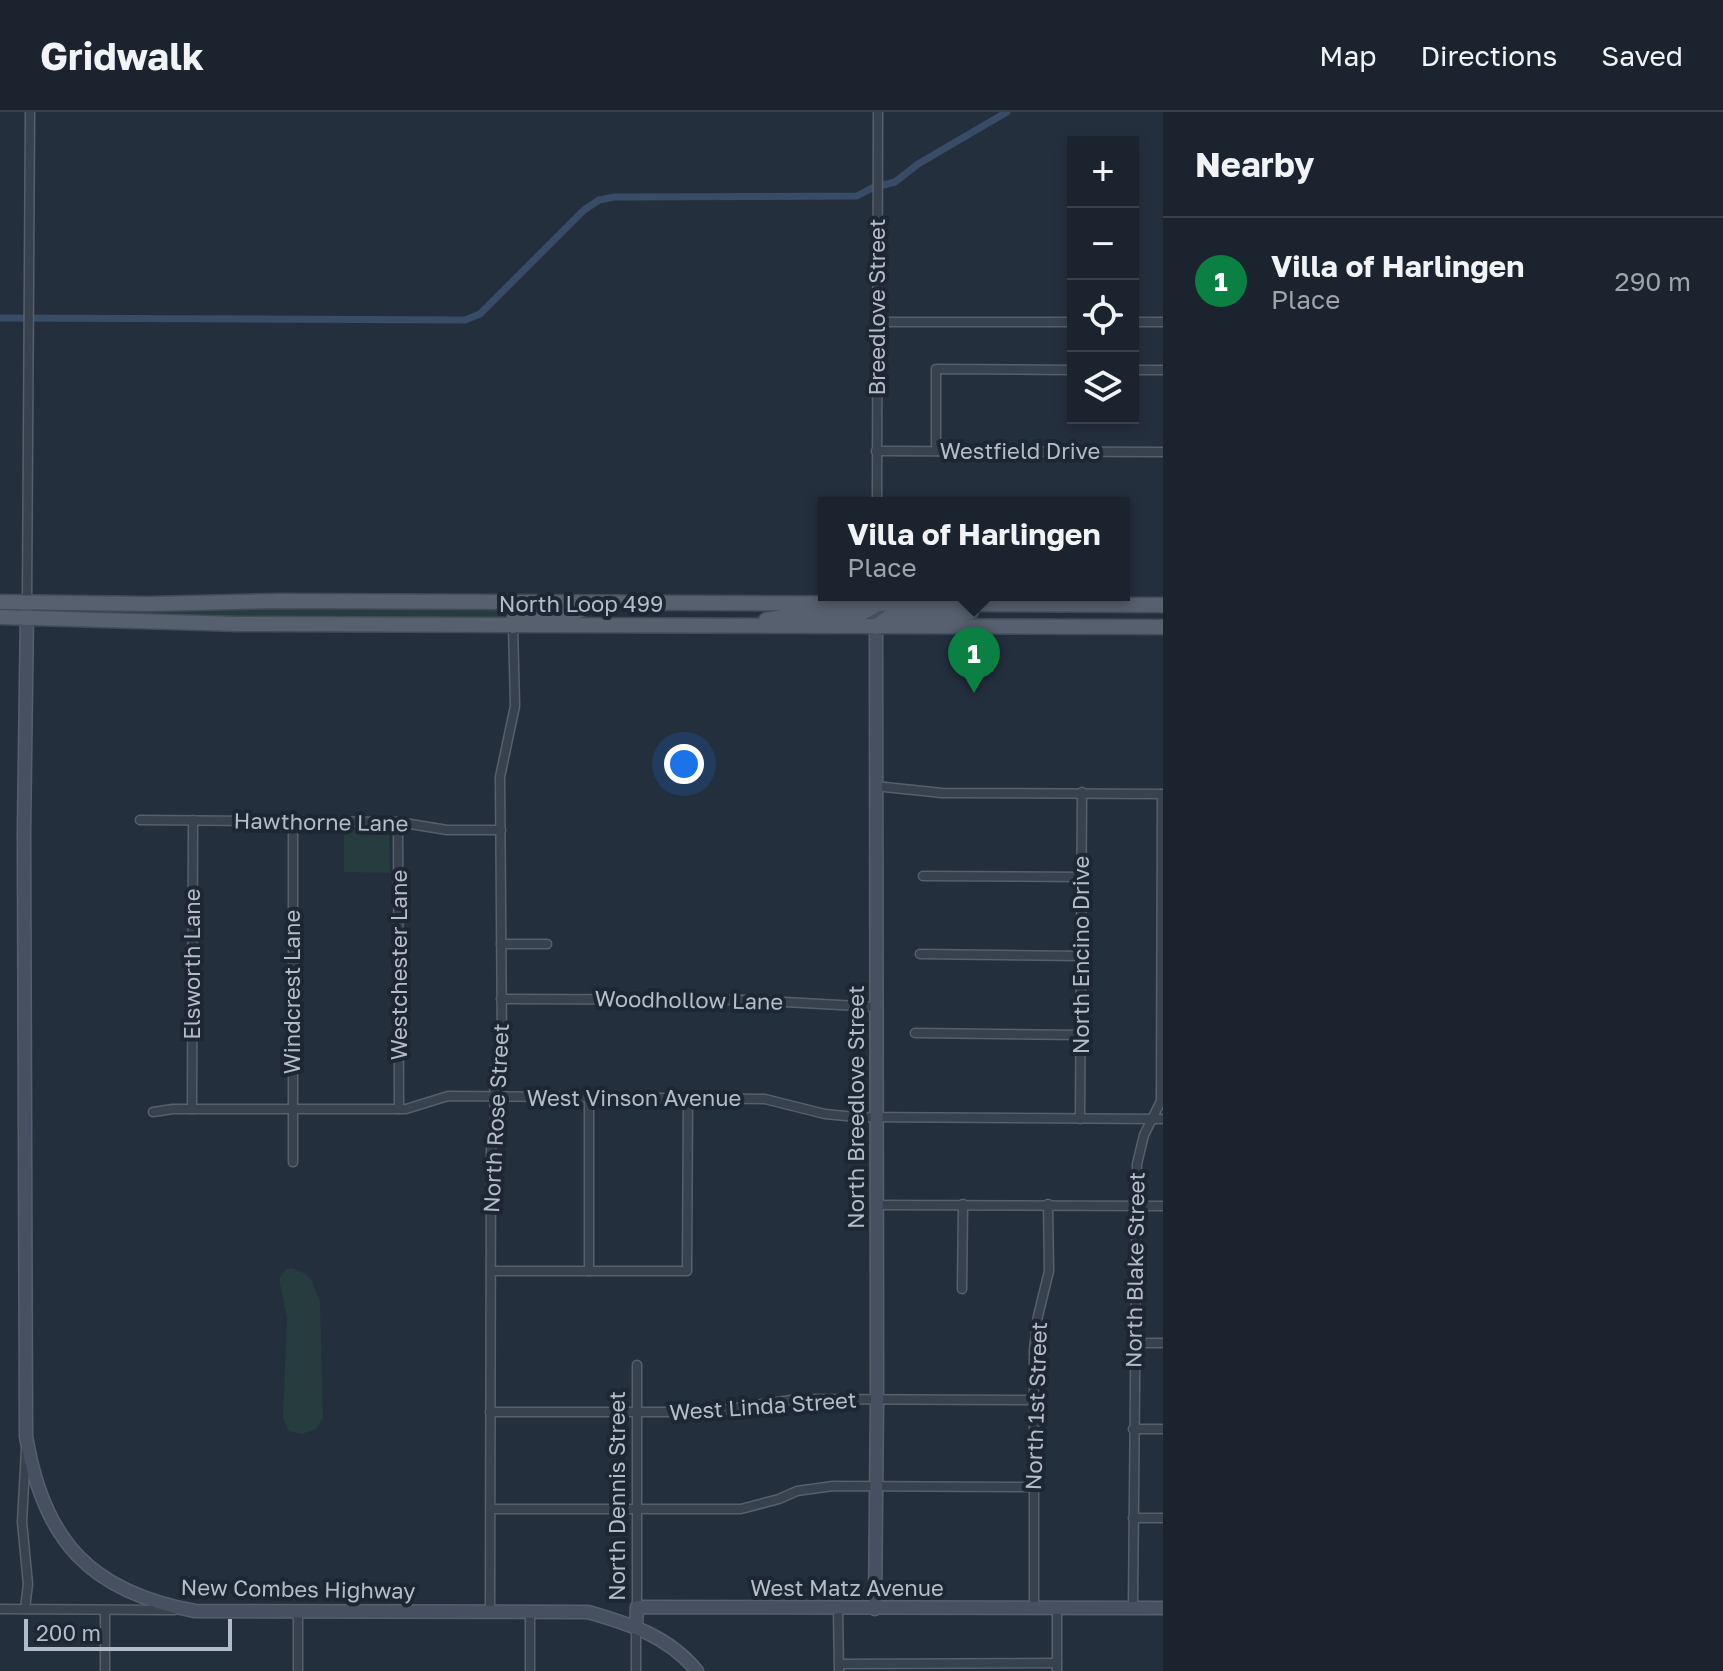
<!DOCTYPE html>
<html lang="en">
<head>
<meta charset="utf-8">
<style>
  :root { --surface:#1b232e; --page:#242b36; --text:#f1f3f6; --muted:#a0a4aa; --line:#39404a; --accent:#0b8043 }
  body { margin:0; font-family:"Golos Text",sans-serif; background:var(--page); color:var(--text) }
  .controls { position:absolute; right:24px; top:24px; display:grid; overflow:hidden; border-radius:0px; box-shadow:0 4px 12px #0003 }
  .controls button { width:72px; height:72px; display:grid; place-items:center; padding:0; border:0; border-bottom:2px solid var(--line); background:var(--surface); color:var(--text); font:40px sans-serif }
  .scale { position:absolute; left:24px; bottom:20px; width:208px; box-sizing:border-box; padding-left:8px; border:4px solid #b4bcc9; border-top:0; font-size:22px; line-height:28px; white-space:nowrap; color:#b4bcc9; -webkit-text-stroke:6px #1d2633; paint-order:stroke }
  .you { position:absolute; left:684px; top:652px; width:28px; height:28px; margin:-20px; border:6px solid #fff; border-radius:50%; background:#1a73e8; box-shadow:0 0 0 12px #1a73e833 }
  .badge { display:grid; place-items:center; width:52px; height:52px; border-radius:50%; background:var(--accent); color:#fff; font-size:26px; font-weight:700 }
  .pin { position:absolute; translate:-50% -66px; filter:drop-shadow(0 2px 4px #0008) }
  .pin::after { content:''; position:absolute; top:42px; width:28px; height:24px; background:inherit; clip-path:polygon(0 0,100% 0,50% 100%) }
  .popup { position:absolute; left:818px; top:385px; width:312px; height:104px; box-sizing:border-box; display:grid; place-content:center; border-radius:0px; background:var(--surface); filter:drop-shadow(0 2px 6px #0005); font-size:26px; white-space:nowrap; color:var(--muted) }
  .popup b { font-size:30px; color:var(--text) }
  .popup::after { content:''; position:absolute; left:50%; top:100%; margin-left:-16px; border:16px solid transparent; border-top-color:var(--surface) }
  .list { margin:0; padding:0; list-style:none }
  h2 { display:flex; justify-content:space-between; align-items:center; height:104px; margin:0; padding:0 32px; font-size:34px }
  h2 small { font-size:26px; font-weight:400; color:var(--muted) }
  .list li { display:grid; grid-template-columns:52px 1fr auto; gap:24px; align-items:center; box-sizing:border-box; height:128px; padding:0 32px; border-top:2px solid var(--line) }
  .list b { display:block; font-size:30px; white-space:nowrap }
  .list p { margin:0; font-size:26px; white-space:nowrap; color:var(--muted) }
  .list em { font-size:26px; font-style:normal; color:var(--muted) }
  .icon { flex:none; width:44px; height:44px; fill:none; stroke:currentColor; stroke-width:2; stroke-linecap:round; stroke-linejoin:round }
  .map { position:relative; flex:none; width:1163px; height:1559px; overflow:hidden }
  header { display:flex; align-items:center; gap:48px; box-sizing:border-box; height:112px; padding:0 40px; background:var(--surface); border-bottom:2px solid var(--line) }
  header strong { font-size:38px }
  nav { display:flex; gap:44px; margin-inline-start:auto; font-size:28px }
  main { display:flex }
  aside { flex:1; background:var(--surface) }
  .map>svg:first-child { display:block }
  .green { fill:#263c3f }
  .lines { fill:none; stroke-linecap:round; stroke-linejoin:round }
  .canal { stroke:#394c67; stroke-width:7 }
  .street-casing { stroke:#565f6c; stroke-width:11 }
  .secondary-casing { stroke:#565f6c; stroke-width:15 }
  .primary-casing { stroke:#414a57; stroke-width:17 }
  .street { stroke:#38414e; stroke-width:8 }
  .secondary { stroke:#465061; stroke-width:12 }
  .primary { stroke:#56606e; stroke-width:14 }
  .labels { text-anchor:middle; stroke-width:8; stroke-linejoin:round; paint-order:stroke }
  .street-label { font-size:22px; fill:#b4bcc9; stroke:#1d2633 }
</style>
</head>
<body>
<header>
<strong>Gridwalk</strong>
<nav><a>Map</a><a>Directions</a><a>Saved</a></nav>
</header>
<main>
<div class="map">
<svg width="1163" height="1559" viewBox="0 0 1163 1559">
  <rect width="100%" height="100%" fill="#242f3e"/>
  <!-- green -->
  <g class="green">
    <polygon points="210,496 503,496 503,507 258,507 133,501 141,498"/>
    <polygon points="344,718 389,719 390,761 344,760"/>
    <polygon points="292,1156 306,1162 311,1168 320,1189 323,1305 316,1317 302,1322 289,1319 283,1306 287,1206 279,1167 286,1157"/>
  </g>
  <g class="lines">
    <!-- canal -->
    <polyline class="canal" points="0,206 465,208 480,202 584,98 599,88 614,85 857,84 872,76 895,70 918,52 1007,0"/>
    <defs>
      <g id="street">
        <polyline points="877,210 1073,210"/>
        <polyline points="1133,210 1163,210"/>
        <polyline points="1133,258 1163,258"/>
        <polyline points="876,339 1163,340"/>
        <polyline points="936,339 936,257 1073,258"/>
        <polyline points="877,391 878,0"/>
        <polyline points="27,491 30,0"/>
        <polyline points="875,674 942,681 1163,682"/>
        <polyline points="140,708 398,710 447,718 501,718"/>
        <polyline points="293,710 293,1050"/>
        <polyline points="398,710 399,997"/>
        <polyline points="923,764 1081,765"/>
        <polyline points="501,832 547,832"/>
        <polyline points="920,842 1081,844"/>
        <polyline points="501,887 750,888 876,895"/>
        <polyline points="915,921 1080,923"/>
        <polyline points="192,997 193,708"/>
        <polyline points="153,1000 173,997 406,997 448,984 765,987 825,1002 856,1005 1163,1007"/>
        <polyline points="1080,1007 1082,680"/>
        <polyline points="877,1093 1163,1094"/>
        <polyline points="491,1159 687,1159 688,987"/>
        <polyline points="589,1159 589,986"/>
        <polyline points="962,1177 963,1092"/>
        <polyline points="1134,1231 1163,1231"/>
        <polyline points="490,1300 708,1300 798,1287 1035,1288"/>
        <polyline points="1133,1317 1163,1317"/>
        <polyline points="491,1397 741,1397 779,1387 797,1379 833,1374 1033,1375"/>
        <polyline points="1133,1406 1163,1406"/>
        <polyline points="637,1495 637,1253"/>
        <polyline points="1133,1496 1137,1052 1144,1023 1161,989 1162,682"/>
        <polyline points="0,1497 174,1498"/>
        <polyline points="25,1497 28,1472 22,1410 26,1337"/>
        <polyline points="838,1497 839,1559"/>
        <polyline points="1034,1497 1034,1238 1038,1204 1049,1159 1048,1092"/>
        <polyline points="1057,1497 1057,1559"/>
        <polyline points="105,1498 105,1559"/>
        <polyline points="298,1499 298,1559"/>
        <polyline points="490,1499 491,1037 495,1007 494,962 502,931 500,665 515,594 513,514"/>
        <polyline points="636,1514 636,1559"/>
        <polyline points="839,1552 1057,1551"/>
        <polyline points="530,1559 530,1499"/>
      </g>
      <g id="secondary">
        <path d="M27 498 24 720 26 1324C43 1428 90 1480 195 1499L588 1500C630 1512 668 1524 697 1559"/>
        <polyline points="875,1497 877,1287 876,493"/>
        <polyline points="636,1514 637,1495 1163,1496"/>
      </g>
      <g id="primary">
        <polyline points="0,490 149,492 278,489 1163,493"/>
        <polyline points="0,505 238,512 1163,515"/>
        <polyline points="766,508 800,502 859,503 874,494"/>
        <polyline points="513,514 513,508 516,504 575,501 585,495"/>
        <polyline points="876,515 891,503 946,503 971,500"/>
      </g>
    </defs>
    <!-- street casing -->
    <use href="#street" class="street-casing"/>
    <!-- secondary casing -->
    <use href="#secondary" class="secondary-casing"/>
    <!-- primary casing -->
    <use href="#primary" class="primary-casing"/>
    <!-- street -->
    <use href="#street" class="street"/>
    <!-- secondary -->
    <use href="#secondary" class="secondary"/>
    <!-- primary -->
    <use href="#primary" class="primary"/>
  </g>
  <g class="labels">
    <!-- street labels -->
    <g class="street-label">
      <text transform="translate(877 195) rotate(-90)" y="8">Breedlove Street</text>
      <text x="1020" y="347">Westfield Drive</text>
      <text x="581" y="500">North Loop 499</text>
      <text transform="translate(321 710) rotate(1)" y="8">Hawthorne Lane</text>
      <text transform="translate(1081 843) rotate(-90)" y="8">North Encino Drive</text>
      <text transform="translate(192 852) rotate(-90)" y="8">Elsworth Lane</text>
      <text transform="translate(399 853) rotate(-90)" y="8">Westchester Lane</text>
      <text transform="translate(292 880) rotate(-90)" y="8">Windcrest Lane</text>
      <text transform="translate(689 888) rotate(1)" y="8">Woodhollow Lane</text>
      <text x="634" y="994">West Vinson Avenue</text>
      <text transform="translate(856 995) rotate(-90)" y="8">North Breedlove Street</text>
      <text transform="translate(496 1006) rotate(-87)" y="8">North Rose Street</text>
      <text transform="translate(1135 1158) rotate(-89)" y="8">North Blake Street</text>
      <text transform="translate(763 1294) rotate(-4)" y="8">West Linda Street</text>
      <text transform="translate(1036 1294) rotate(-88)" y="8">North 1st Street</text>
      <text transform="translate(617 1384) rotate(-90)" y="8">North Dennis Street</text>
      <text x="847" y="1484">West Matz Avenue</text>
      <text transform="translate(298 1477) rotate(1)" y="8">New Combes Highway</text>
    </g>
  </g>
</svg>
<div class="controls">
<button>+</button>
<button>−</button>
<button><svg class="icon" aria-label="locate" viewBox="0 0 24 24"><circle cx="12" cy="12" r="6"/><path d="M12 2v4M12 18v4M2 12h4M18 12h4"/></svg></button>
<button><svg class="icon" aria-label="layers" viewBox="0 0 24 24"><path d="M12 4l9 5-9 5-9-5zM3 14l9 5 9-5"/></svg></button>
</div>
<div class="scale">200 m</div>
<div class="you"></div>
<div class="pin badge" style="left:974px;top:581px">1</div>
<div class="popup"><b>Villa of Harlingen</b>Place</div>
</div>
<aside>
<h2>Nearby<small></small></h2>
<ul class="list">
<li><span class="badge">1</span><div><b>Villa of Harlingen</b><p>Place</p></div><em>290 m</em></li>
</ul>
</aside>
</main>
</body>
</html>
